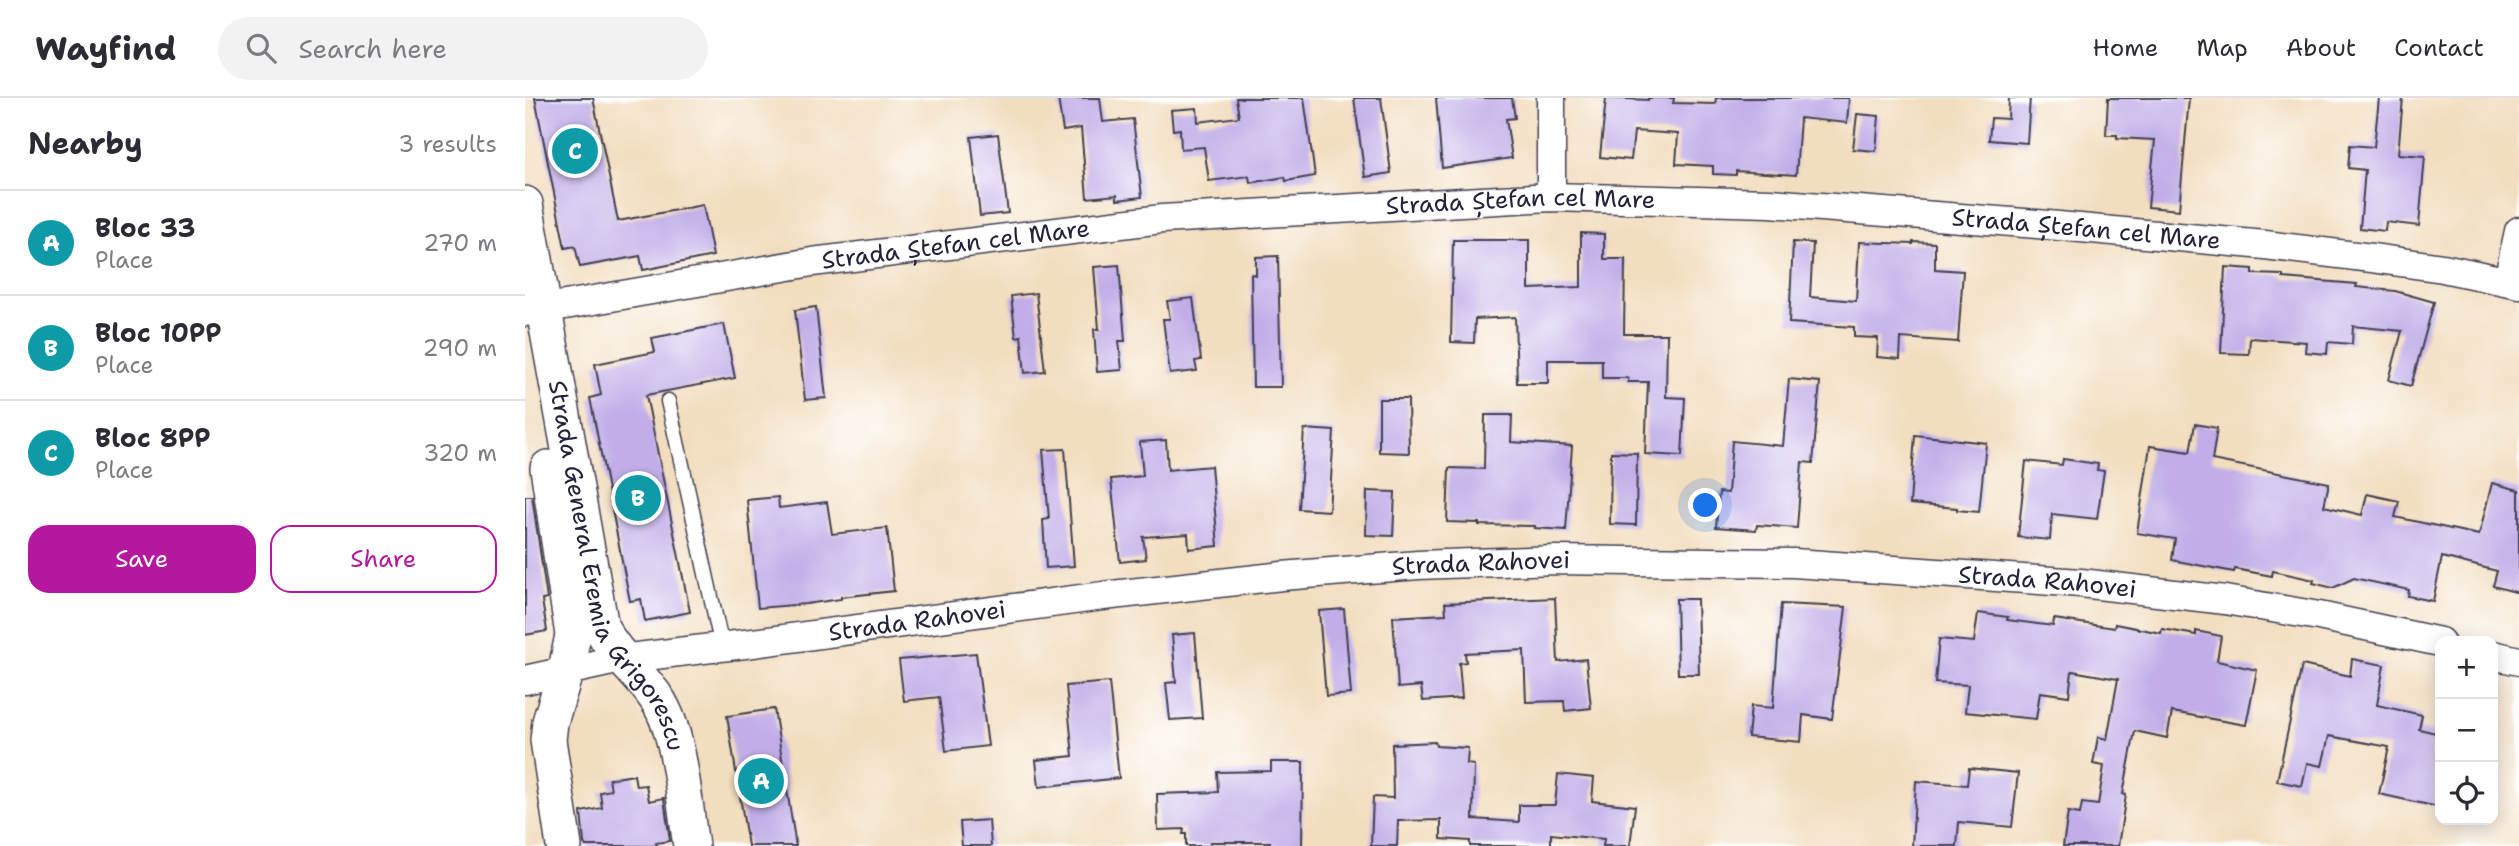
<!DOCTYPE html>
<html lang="en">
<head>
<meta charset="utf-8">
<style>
  :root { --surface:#fff; --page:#f2f2f3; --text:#2b2b33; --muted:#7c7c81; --line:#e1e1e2; --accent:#b5179e }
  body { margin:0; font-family:"Shantell Sans",sans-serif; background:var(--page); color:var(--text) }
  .controls { position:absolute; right:21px; bottom:21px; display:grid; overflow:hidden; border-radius:14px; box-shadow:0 4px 18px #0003 }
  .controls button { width:63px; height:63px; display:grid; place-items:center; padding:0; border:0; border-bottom:2px solid var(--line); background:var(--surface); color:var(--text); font:35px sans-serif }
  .you { position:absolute; left:1181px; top:408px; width:24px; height:24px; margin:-18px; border:5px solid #fff; border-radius:50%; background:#1a73e8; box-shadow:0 0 0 10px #1a73e833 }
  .badge { display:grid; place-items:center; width:46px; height:46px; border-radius:50%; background:var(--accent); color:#fff; font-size:23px; font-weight:700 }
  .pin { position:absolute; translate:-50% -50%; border:4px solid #fff; box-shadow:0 2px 7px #0006 }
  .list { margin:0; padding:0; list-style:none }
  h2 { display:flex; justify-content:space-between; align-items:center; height:91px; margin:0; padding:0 28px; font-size:30px }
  h2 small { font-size:23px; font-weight:400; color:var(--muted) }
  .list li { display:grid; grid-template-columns:46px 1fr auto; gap:21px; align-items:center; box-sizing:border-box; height:105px; padding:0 28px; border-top:2px solid var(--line) }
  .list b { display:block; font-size:26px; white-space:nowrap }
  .list p { margin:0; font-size:23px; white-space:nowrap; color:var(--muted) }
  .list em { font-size:23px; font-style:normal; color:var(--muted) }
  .actions { display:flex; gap:14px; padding:21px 28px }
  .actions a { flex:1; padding:16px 0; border:2px solid var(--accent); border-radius:21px; text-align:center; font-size:24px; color:var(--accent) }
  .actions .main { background:var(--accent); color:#fff }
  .icon { flex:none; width:38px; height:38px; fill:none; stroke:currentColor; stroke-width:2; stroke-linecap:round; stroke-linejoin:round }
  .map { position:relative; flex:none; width:1994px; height:748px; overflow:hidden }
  header { display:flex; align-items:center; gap:42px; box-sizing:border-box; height:98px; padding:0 35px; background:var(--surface); border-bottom:2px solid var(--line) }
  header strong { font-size:33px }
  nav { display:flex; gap:38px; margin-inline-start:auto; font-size:24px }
  .search { width:490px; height:63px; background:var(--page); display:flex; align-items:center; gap:18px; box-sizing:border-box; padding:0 24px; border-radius:38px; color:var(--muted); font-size:26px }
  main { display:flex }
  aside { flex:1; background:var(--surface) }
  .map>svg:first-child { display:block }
  .building { fill:#c1aee8 }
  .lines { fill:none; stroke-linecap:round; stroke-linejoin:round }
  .service-casing { stroke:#413e4f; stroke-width:17 }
  .minor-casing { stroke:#413e4f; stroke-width:31 }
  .tertiary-casing { stroke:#413e4f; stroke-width:38 }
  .service { stroke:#fff; stroke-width:14 }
  .minor { stroke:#fff; stroke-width:28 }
  .tertiary { stroke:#fff; stroke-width:35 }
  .labels { text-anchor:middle; stroke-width:7; stroke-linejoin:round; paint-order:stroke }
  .street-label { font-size:24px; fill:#22223b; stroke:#fff }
</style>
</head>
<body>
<header>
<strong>Wayfind</strong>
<div class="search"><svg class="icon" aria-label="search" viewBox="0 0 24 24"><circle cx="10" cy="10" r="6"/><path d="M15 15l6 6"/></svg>Search here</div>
<nav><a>Home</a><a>Map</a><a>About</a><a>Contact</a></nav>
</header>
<main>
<aside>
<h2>Nearby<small>3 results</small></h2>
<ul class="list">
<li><span class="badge" style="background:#0f9aa8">A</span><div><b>Bloc 33</b><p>Place</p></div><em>270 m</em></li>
<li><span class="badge" style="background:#0f9aa8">B</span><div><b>Bloc 10PP</b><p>Place</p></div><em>290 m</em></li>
<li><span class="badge" style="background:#0f9aa8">C</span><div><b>Bloc 8PP</b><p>Place</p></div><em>320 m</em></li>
</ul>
<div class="actions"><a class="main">Save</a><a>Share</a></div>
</aside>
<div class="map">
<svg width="1994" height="748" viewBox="0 0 1994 748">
  <rect width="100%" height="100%" fill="#fff"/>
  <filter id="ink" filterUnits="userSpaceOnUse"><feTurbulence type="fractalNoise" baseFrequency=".0143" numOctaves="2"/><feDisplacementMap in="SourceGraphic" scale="14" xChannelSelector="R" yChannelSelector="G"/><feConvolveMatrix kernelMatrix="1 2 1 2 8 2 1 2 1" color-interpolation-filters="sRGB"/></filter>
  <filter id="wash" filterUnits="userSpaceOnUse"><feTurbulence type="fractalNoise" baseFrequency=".00686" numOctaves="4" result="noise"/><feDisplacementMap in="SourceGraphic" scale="28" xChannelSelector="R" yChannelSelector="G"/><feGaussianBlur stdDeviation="1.57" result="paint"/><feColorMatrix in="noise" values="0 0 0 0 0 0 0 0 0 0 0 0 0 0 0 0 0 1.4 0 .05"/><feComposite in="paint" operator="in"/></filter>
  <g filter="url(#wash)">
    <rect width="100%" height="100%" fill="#f2ddbe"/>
    <g id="blocks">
      <!-- building -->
      <g class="building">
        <polygon points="10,0 68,0 93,123 178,107 188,158 118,172 115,158 55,169 50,148 40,150"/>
        <polygon points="533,0 575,0 578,24 608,21 617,99 592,102 592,97 562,100 556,30 538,33"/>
        <polygon points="711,0 779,0 790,78 761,83 760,79 725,85 724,78 684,83 679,49 656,51 655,31 648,32 646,12 672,10 673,24 714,19"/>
        <polygon points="829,0 856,0 866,75 840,79"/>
        <polygon points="911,0 987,0 990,20 981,21 987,60 917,70"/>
        <polygon points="1081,0 1123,2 1123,0 1149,0 1148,5 1190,6 1191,0 1324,0 1322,25 1275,20 1271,77 1211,73 1211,77 1188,76 1188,68 1151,66 1153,36 1109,33 1106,62 1075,59"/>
        <polygon points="1484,0 1505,0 1502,45 1464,42 1466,20 1483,21"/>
        <polygon points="1583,0 1664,0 1654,112 1623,109 1630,42 1592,40 1592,37 1581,37"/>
        <polygon points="1854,0 1878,0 1873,56 1900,58 1894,128 1861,124 1860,133 1835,130 1840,72 1823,70 1825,47 1849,49"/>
        <polygon points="1332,16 1354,18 1351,53 1328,51"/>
        <polygon points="473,36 483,115 455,118 446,39"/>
        <polygon points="1056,135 1079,136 1079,161 1100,161 1099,236 1142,236 1141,299 1160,300 1157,358 1120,356 1123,284 1103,284 1103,280 1077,280 1077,262 1023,262 1023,285 992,285 990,219 950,221 949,245 926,244 928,142 1004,142 1004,191 1056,189"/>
        <polygon points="1268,144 1288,145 1285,199 1331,203 1334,144 1388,146 1388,144 1410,145 1410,171 1438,173 1433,244 1376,240 1375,261 1352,259 1353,240 1329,239 1329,229 1264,225"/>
        <polygon points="753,158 756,289 728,289 726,176 731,177 731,159"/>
        <polygon points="594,167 600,243 594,243 597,272 572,274 569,231 574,231 569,169"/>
        <polygon points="1700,169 1728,171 1728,176 1758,177 1758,180 1832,186 1831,189 1870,193 1909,204 1886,288 1864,282 1877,233 1828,228 1827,246 1803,244 1802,256 1780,254 1781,244 1725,240 1724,256 1696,255"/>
        <polygon points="511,195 520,273 500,275 496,238 491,239 486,198"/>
        <polygon points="668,200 676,262 670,263 672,273 645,276 638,221 645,221 642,203"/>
        <polygon points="291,209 301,300 280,302 270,212"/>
        <polygon points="199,226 210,280 121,297 165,514 120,523 116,501 105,503 65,300 76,297 70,266 130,254 127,240"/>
        <polygon points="1264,281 1295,284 1288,365 1277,364 1272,430 1232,427 1231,432 1191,429 1194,394 1203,395 1207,343 1258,348"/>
        <polygon points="854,301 883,301 884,355 854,354"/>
        <polygon points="960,317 987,317 986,344 1047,348 1041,432 1009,430 1010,428 954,427 954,425 922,424 924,370 959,371"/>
        <polygon points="1670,326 1692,330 1687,362 1804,385 1799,408 1837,417 1842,396 1874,403 1870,419 1954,437 1967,385 1994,392 1994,495 1968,488 1972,473 1917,459 1908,503 1883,498 1884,492 1829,480 1808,490 1788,485 1789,482 1748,473 1747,478 1710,471 1709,474 1647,462 1650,441 1612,435 1625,348 1665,354"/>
        <polygon points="779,331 809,333 804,413 774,411"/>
        <polygon points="1390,337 1461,345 1454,414 1432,412 1432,410 1385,406"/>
        <polygon points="641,342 643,372 686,368 693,448 664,451 663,436 618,439 621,461 595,464 586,381 618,378 615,344"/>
        <polygon points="540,351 549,468 521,470 518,422 524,421 518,352"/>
        <polygon points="1086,354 1112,355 1111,427 1085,426"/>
        <polygon points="1538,361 1573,366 1572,372 1579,373 1572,421 1527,416 1525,442 1493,439 1501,363 1537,367"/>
        <polygon points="842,393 870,394 868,438 841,437"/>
        <polygon points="0,398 7,398 22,501 17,502 22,533 0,537"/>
        <polygon points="253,399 254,410 302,404 307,436 362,430 369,493 316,499 316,501 281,506 233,510 222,402"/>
        <polygon points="1030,500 1033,564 1061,561 1066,610 1040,613 1039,603 1001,604 999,552 940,555 941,564 934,565 937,600 898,603 896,588 873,590 868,519 921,516 920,505"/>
        <polygon points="1151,501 1172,501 1174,576 1153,576"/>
        <polygon points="1256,506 1321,509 1307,621 1278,617 1276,644 1223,639 1226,608 1248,610"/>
        <polygon points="819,511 826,596 801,598 794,513"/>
        <polygon points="1453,515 1483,519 1482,522 1528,528 1529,521 1589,530 1590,526 1636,535 1637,531 1671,537 1671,533 1696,538 1692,563 1732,572 1721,627 1647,614 1642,640 1610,633 1598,696 1601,697 1593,748 1538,748 1543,714 1555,716 1557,705 1573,707 1579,668 1568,666 1573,639 1582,641 1593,581 1547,573 1544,598 1515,594 1511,621 1440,614 1443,587 1410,585 1414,541 1449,544"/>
        <polygon points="670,535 677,620 645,622 641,585 651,584 647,537"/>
        <polygon points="451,555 463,648 421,653 414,599 379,603 374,562"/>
        <polygon points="1827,561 1859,567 1852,607 1897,617 1894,631 1915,636 1915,699 1913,709 1854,696 1864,649 1804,638 1797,668 1782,665 1777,688 1752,683 1777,567 1825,578"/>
        <polygon points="584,584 594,680 514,689 511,662 548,658 541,588"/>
        <polygon points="249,611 271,748 223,748 202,618"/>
        <polygon points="910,644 911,648 943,650 942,666 949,667 948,721 994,724 994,707 1030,707 1033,676 1069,680 1067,703 1110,708 1105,748 1078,748 1079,741 1026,736 1026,748 945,748 945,743 916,741 916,722 873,723 872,748 846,748 848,699 868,700 867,646"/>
        <polygon points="746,664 778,664 777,748 745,748 745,744 685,744 686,748 661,748 661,736 658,736 659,731 633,732 632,696 693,694 692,674 746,673"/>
        <polygon points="1444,670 1493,675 1487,729 1434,724 1432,748 1387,748 1391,683 1442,687"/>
        <polygon points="109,677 111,688 121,687 124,703 139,700 145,743 131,745 132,748 61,748 59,745 56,714 77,710 75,694 86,692 84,681"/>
        <polygon points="464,722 466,748 437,748 435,724"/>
      </g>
    </g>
  </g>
  <g filter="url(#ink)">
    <use href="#blocks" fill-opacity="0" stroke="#413e4f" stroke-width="2"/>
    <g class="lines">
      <defs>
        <polyline id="service" points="143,303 197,549"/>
        <g id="minor">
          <polyline points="1026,99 1026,0"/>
          <polyline points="1983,183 1994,133"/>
          <path id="s1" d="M0 214 287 164 637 121 1026 99 1245 105 1512 126 1740 147 1847 160 1918 170 1994 186"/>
          <polyline points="1968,557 1994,563"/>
          <path id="s2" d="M0 582 96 561 228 545 578 498 757 478 893 467 1030 462 1269 465 1556 485 1700 502 1794 518 1915 544"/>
        </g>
        <g id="tertiary">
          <path id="s3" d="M0 106 76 529C90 558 115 575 132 601 156 637 159 705 166 748"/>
          <polyline points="23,370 48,537 41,572 25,624 23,642 39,748"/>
        </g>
      </defs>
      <!-- service casing -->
      <use href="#service" class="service-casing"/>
      <!-- minor casing -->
      <use href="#minor" class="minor-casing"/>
      <!-- tertiary casing -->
      <use href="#tertiary" class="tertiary-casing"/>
      <!-- service -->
      <use href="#service" class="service"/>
      <!-- minor -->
      <use href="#minor" class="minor"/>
      <!-- tertiary -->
      <use href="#tertiary" class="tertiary"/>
    </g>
  </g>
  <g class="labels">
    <!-- street labels -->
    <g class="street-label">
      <text dy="8" stroke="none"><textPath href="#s1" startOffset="1003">Strada Ștefan cel Mare</textPath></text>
      <text dy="8" stroke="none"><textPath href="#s1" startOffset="1570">Strada Ștefan cel Mare</textPath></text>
      <text dy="8" stroke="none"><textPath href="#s1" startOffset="436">Strada Ștefan cel Mare</textPath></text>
      <text dy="8" stroke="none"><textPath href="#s2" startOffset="964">Strada Rahovei</textPath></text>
      <text dy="8" stroke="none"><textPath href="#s3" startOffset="378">Strada General Eremia Grigorescu</textPath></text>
      <text dy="8" stroke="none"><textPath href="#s2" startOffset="1531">Strada Rahovei</textPath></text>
      <text dy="8" stroke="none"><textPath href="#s2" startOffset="397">Strada Rahovei</textPath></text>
    </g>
  </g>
</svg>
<div class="controls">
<button>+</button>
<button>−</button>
<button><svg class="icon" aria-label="locate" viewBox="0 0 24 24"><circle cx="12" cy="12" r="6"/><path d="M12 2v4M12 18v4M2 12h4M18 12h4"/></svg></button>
</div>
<div class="you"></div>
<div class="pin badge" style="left:236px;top:683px;background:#0f9aa8">A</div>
<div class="pin badge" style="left:113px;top:400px;background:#0f9aa8">B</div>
<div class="pin badge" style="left:50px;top:53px;background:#0f9aa8">C</div>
</div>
</main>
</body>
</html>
